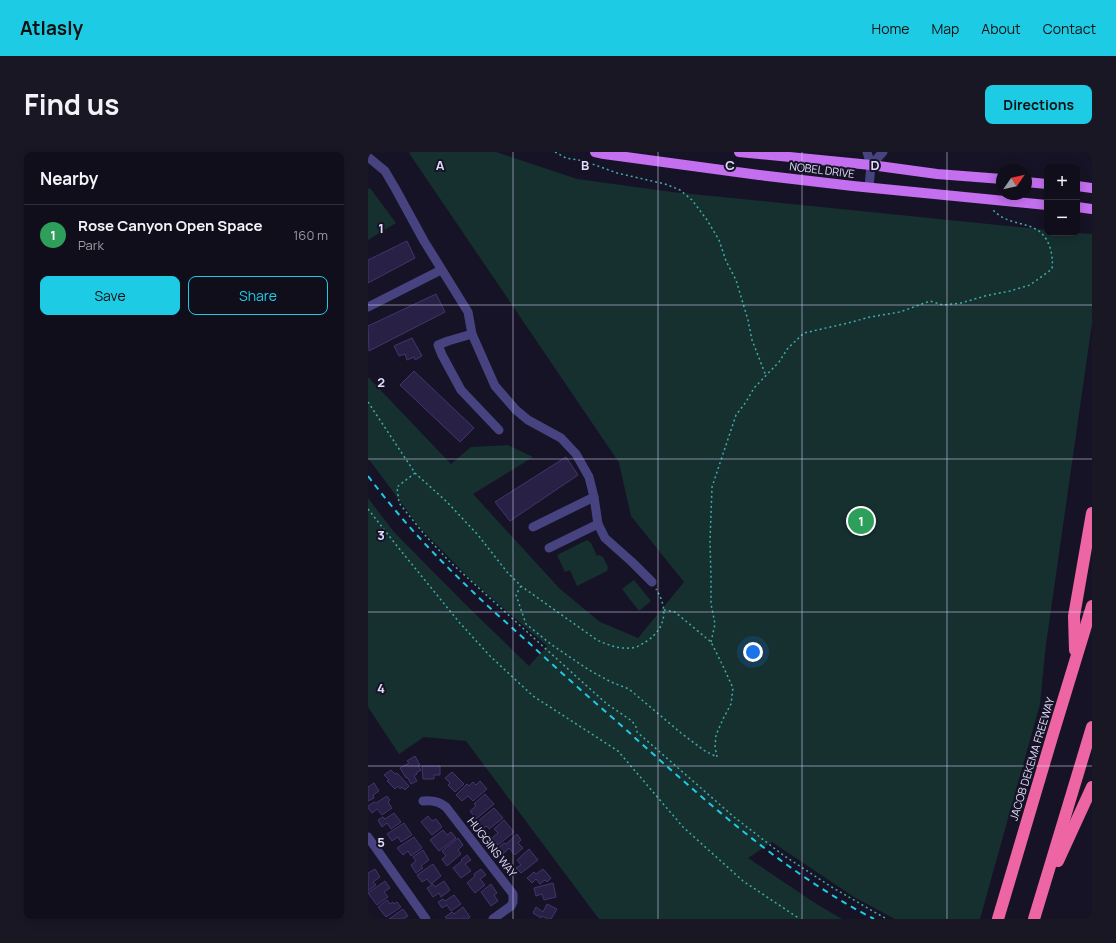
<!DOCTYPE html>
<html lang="en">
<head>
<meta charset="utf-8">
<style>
  :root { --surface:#110e1c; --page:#1a1725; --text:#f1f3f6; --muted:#9c9ca3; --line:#302e3b; --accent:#1ecbe5 }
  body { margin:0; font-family:Manrope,sans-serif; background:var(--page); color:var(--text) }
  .controls { position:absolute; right:12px; top:12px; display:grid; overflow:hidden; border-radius:8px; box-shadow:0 2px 10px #0003 }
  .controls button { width:36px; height:36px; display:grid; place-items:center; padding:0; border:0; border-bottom:1px solid var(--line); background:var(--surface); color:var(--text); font:20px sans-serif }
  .compass { position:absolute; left:628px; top:12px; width:36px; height:36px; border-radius:50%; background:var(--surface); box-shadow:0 2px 10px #0003; rotate:56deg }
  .you { position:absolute; left:385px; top:500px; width:14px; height:14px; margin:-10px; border:3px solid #fff; border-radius:50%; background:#1a73e8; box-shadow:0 0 0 6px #1a73e833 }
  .badge { display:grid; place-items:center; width:26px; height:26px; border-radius:50%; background:var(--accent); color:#fff; font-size:13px; font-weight:700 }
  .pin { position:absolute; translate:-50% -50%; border:2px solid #fff; box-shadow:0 1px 4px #0006 }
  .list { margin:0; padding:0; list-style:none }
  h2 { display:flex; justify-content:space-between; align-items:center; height:52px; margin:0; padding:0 16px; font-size:17px }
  h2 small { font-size:13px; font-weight:400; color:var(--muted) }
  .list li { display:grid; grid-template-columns:26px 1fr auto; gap:12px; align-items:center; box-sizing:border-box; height:60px; padding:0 16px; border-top:1px solid var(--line) }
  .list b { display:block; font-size:15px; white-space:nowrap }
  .list p { margin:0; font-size:13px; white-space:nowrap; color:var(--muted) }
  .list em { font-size:13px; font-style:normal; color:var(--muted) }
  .actions { display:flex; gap:8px; padding:12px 16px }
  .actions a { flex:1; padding:9px 0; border:1px solid var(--accent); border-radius:8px; text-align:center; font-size:14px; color:var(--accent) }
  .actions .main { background:var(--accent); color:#111 }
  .map { position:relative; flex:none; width:724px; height:767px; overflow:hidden; border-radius:8px }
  header { display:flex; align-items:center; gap:24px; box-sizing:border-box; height:56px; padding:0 20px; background:var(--accent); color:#111 }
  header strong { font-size:19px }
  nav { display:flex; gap:22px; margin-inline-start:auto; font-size:14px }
  .intro { display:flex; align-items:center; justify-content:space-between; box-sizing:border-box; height:96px; padding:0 24px }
  h1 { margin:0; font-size:28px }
  .button { padding:10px 18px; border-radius:8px; background:var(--accent); color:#111; font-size:14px; font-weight:700 }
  main { display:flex; gap:24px; padding:0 24px }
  aside { flex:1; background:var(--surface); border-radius:8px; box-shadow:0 2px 10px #0003 }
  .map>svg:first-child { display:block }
  .green { fill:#163030 }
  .building { fill:#292145; stroke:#43356e }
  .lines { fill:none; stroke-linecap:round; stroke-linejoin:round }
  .path { stroke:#3eadaa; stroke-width:1.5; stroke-dasharray:2 3; stroke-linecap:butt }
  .minor { stroke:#474380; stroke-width:9 }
  .major { stroke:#c36fef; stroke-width:10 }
  .highway { stroke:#ed65a2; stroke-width:12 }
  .rail { stroke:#1ecbe5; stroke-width:2; stroke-dasharray:6 5; stroke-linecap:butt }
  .grid { fill:none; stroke:#e0dcfb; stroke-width:1; stroke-opacity:0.55 }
  .labels { text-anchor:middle; stroke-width:4; stroke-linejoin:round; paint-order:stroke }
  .street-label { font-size:11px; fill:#e0dcfb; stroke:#171326 }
  .grid-label { font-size:13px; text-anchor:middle; font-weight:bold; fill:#e0dcfb; stroke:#171326; stroke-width:4; stroke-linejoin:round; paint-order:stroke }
</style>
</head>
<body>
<header>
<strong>Atlasly</strong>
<nav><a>Home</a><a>Map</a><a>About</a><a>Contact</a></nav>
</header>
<div class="intro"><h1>Find us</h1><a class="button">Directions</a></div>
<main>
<aside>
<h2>Nearby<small></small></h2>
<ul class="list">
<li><span class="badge" style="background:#2e9e5b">1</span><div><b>Rose Canyon Open Space</b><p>Park</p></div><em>160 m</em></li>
</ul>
<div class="actions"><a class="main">Save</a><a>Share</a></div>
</aside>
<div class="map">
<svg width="724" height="767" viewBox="0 0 724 767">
  <rect width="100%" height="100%" fill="#171326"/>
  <!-- green -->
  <g class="green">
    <polygon points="43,0 128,0 209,27 304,40 679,78 679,81 709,81 724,82 724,171 678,492 672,552 612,767 527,767 486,745 404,690 380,706 450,753 474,767 231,767 98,589 56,585 31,602 0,555 0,346 26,380 95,450 161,514 179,494 104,429 52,376 0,306 0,225 83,312 103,295 140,293 165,305 105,342 192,437 232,470 270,486 316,430 263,364 251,311 252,312 41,1"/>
    <polygon points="2,36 28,71 0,88 0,37"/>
    <polygon points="219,388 223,391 229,404 231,403 235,405 240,415 239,419 209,434 202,418 197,420 189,403"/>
    <polygon points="266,428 283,449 271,459 254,437"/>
  </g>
  <!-- building -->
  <g class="building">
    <polygon points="39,89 47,106 0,131 0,108"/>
    <polygon points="68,142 77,160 1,199 0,174"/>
    <polygon points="44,186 54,204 47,208 46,205 39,208 37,202 31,204 26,194"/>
    <polygon points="46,219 106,276 92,290 32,233"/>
    <polygon points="198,305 210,323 142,369 127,350"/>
    <polygon points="47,604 52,613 50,614 53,618 48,621 49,622 46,624 49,629 43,632 39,625 38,626 32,616 41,611 39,609"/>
    <polygon points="54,614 72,614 72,623 66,623 66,627 55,627"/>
    <polygon points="23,618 27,622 29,621 41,634 37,638 34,635 32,637 30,634 27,637 19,629 21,628 16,623"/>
    <polygon points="84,620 96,632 87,640 80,633 82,631 77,626"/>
    <polygon points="112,629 119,637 105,649 100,644 94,649 88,643 99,632 101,634 105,630 108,633"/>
    <polygon points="6,631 11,639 5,643 6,646 0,649 0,635"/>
    <polygon points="117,642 126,652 108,667 102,659 108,654 106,652"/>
    <polygon points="19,644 22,648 20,650 24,656 14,663 9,657 4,661 0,656 0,654 6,650 8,651"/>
    <polygon points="126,656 135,666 121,677 119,674 114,677 109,670"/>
    <polygon points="26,661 33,670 23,677 19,671 14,675 10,668 15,665 17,667"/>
    <polygon points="60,664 64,669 68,667 74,675 64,683 53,670"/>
    <polygon points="136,668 146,680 130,693 124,686 130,681 126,677"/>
    <polygon points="36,671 44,683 33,690 30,685 24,689 19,682"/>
    <polygon points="75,678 79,683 83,680 88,686 71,699 62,688"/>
    <polygon points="149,682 153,688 150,691 155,696 147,703 141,696 135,702 130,696 136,691 138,692"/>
    <polygon points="46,685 54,696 43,704 40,699 35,703 29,696"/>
    <polygon points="90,686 95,693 90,698 93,702 79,714 74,707 78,704 74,699"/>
    <polygon points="161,697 170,708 153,721 148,716 153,713 149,708"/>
    <polygon points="55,698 61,708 53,714 55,716 48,721 43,713 48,709 45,705"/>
    <polygon points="99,703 103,708 97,712 103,719 93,726 85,716 94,709 93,708"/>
    <polygon points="65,712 73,724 63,732 59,727 54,730 49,723"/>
    <polygon points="7,717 12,725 5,730 8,733 0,739 0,721"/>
    <polygon points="113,717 118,723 112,727 117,733 107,741 99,731 107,724 106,722"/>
    <polygon points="175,717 183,726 179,730 177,728 172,732 168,727 164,731 159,726 166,720 168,722"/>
    <polygon points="17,729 22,736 16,740 20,745 9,753 0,741"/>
    <polygon points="76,729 82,738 73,745 71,741 65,745 59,736 65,732 67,735"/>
    <polygon points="185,731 188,745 176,748 174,742 168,744 166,736"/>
    <polygon points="123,732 129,741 126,743 130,749 123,754 113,740"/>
    <polygon points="86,743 93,752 83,759 79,753 74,756 70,750 75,747 77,749"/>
    <polygon points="19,748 22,752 25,750 26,752 29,750 33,755 18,765 10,755"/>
    <polygon points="179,752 189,757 183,767 180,767 174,764 173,766 165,761 168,755 175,760"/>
    <polygon points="95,755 102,765 100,767 79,767 77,765 84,760 86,762"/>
    <polygon points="35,757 40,764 35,767 21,767"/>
  </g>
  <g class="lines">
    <!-- path -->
    <g class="path">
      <polyline points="187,0 198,6 216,9 249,21 297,32 312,38 324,48 339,68 351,88 358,109 368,128 380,168 384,188 398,224"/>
      <path d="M0 250 47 321 79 350 110 383 139 420 153 434 229 488C240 493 250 497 262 496 269 496 274 492 279 489 299 475 300 456 288 437"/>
      <polyline points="47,321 29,335 31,351 56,382 81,409 211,527 239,552 264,569 268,575 269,580 366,665 415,703 462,734 508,761 519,767"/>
      <polyline points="0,357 29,394 91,470 122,504 165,544 250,599 315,675 375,729 432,767"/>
      <polyline points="153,434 148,443 158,472 184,493 221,518 243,530 261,537 313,581 337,599 349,605 347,595 348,583 355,567 363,552 365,536 354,512 343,490 307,460 296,458"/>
      <path d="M343 490 347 472 343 452V425L342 389 344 335 368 263 378 250 386 236 411 210 420 196 436 181 480 171 502 165 532 160 562 149 575 153 593 151 617 144 642 139 662 133 684 117C685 110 684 105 683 99 674 64 645 79 625 58"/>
    </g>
    <!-- minor -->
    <g class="minor">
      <polyline points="499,0 503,13 501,35"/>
      <polyline points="0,5 17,19 27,36 56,89 100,160 104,182 127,234 148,258 160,268 193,286 208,302 221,325 226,345 230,372 237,386 264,410 284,430"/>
      <polyline points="503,13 515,0"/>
      <polyline points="0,155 73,118"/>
      <polyline points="104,182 80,189 70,193 74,203 93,238 131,278"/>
      <polyline points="165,375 226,345"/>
      <polyline points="181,396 230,372"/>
      <path d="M55 649C64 648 71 649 78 655L145 742V750L143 754 125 767"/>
      <polyline points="0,685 58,767"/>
    </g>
    <!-- major -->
    <g class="major">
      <polyline points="227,0 236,2 391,23 485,34 679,53"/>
      <polyline points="371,0 503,13 569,22 634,27"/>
      <polyline points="658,30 679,32"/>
      <polyline points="709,34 724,36"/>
      <polyline points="709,55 724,57"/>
    </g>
    <!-- highway -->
    <g class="highway">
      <polyline points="707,498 706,464 724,361"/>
      <polyline points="690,709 724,635"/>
      <polyline points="630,767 684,585 724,454"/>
      <polyline points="666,767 724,575"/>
    </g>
    <!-- rail -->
    <path class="rail" d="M0 324C30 364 64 401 100 435 119 454 140 472 160 490 188 516 217 542 246 567 328 640 408 716 506 767"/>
  </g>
  <!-- grid -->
  <path class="grid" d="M145 0V767M290 0V767M434 0V767M579 0V767M0 153H724M0 307H724M0 460H724M0 614H724"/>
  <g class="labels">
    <!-- street labels -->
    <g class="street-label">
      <text transform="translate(454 18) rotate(7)" y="4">NOBEL DRIVE</text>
      <text transform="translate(664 607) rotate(-73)" y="4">JACOB DEKEMA FREEWAY</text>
      <text transform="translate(124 695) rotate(52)" y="4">HUGGINS WAY</text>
    </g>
  </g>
  <g class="grid-label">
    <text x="72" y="18">A</text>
    <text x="217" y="18">B</text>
    <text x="362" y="18">C</text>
    <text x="507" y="18">D</text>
    <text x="13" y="81">1</text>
    <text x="13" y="235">2</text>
    <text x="13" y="388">3</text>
    <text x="13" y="541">4</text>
    <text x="13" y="695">5</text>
  </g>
</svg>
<div class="controls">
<button>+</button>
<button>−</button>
</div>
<svg class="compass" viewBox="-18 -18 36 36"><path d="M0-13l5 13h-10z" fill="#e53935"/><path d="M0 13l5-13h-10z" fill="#9c9ca3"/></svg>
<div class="you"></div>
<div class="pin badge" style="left:493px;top:369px;background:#2e9e5b">1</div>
</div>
</main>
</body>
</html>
